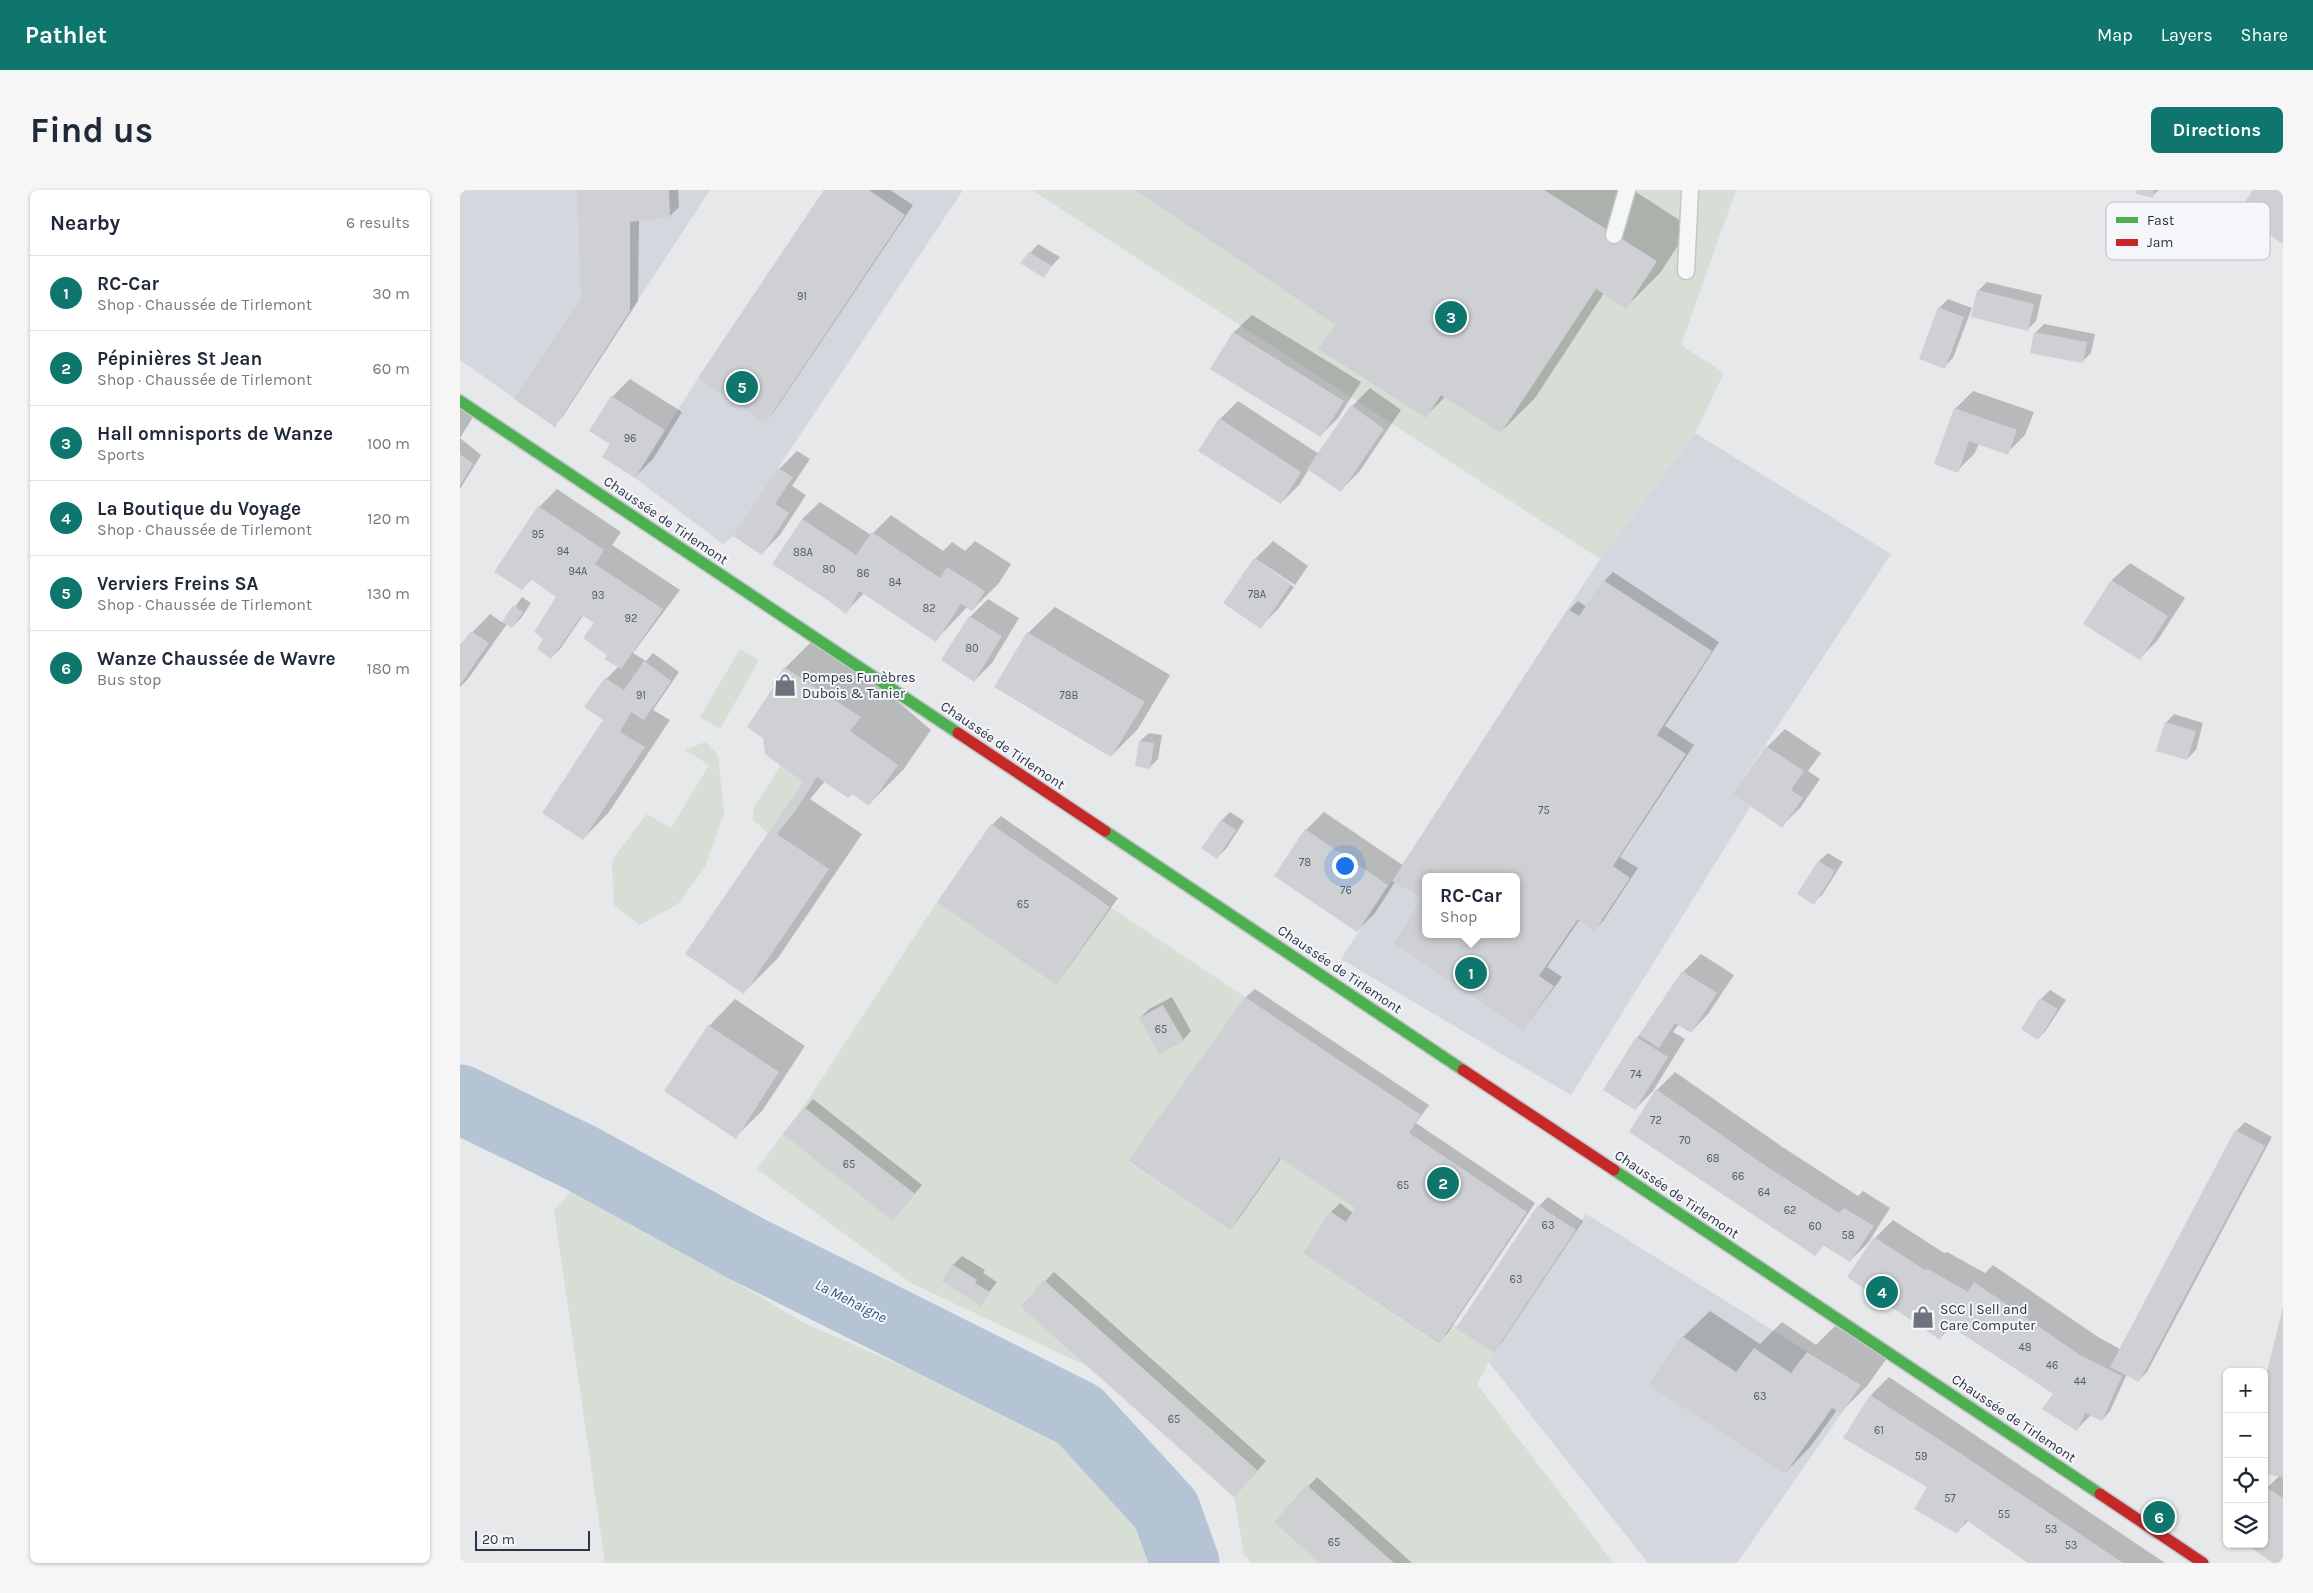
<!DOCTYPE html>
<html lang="en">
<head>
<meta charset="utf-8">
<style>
  :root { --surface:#fff; --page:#f6f6f7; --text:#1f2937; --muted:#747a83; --line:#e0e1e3; --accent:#0f766e }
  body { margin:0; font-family:Karla,sans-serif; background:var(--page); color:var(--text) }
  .controls { position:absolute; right:15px; bottom:15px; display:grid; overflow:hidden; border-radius:8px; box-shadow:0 1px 4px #0004 }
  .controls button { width:45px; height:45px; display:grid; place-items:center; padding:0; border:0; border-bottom:1px solid var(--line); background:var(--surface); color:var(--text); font:25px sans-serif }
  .scale { position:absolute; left:15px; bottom:12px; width:115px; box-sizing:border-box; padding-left:5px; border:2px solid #2b3445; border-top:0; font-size:14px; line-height:18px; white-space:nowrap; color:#2b3445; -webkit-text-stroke:4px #f4f6f9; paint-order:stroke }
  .you { position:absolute; left:884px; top:675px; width:18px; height:18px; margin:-12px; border:4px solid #fff; border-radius:50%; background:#1a73e8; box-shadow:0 0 0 8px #1a73e833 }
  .badge { display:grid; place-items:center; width:32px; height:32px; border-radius:50%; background:var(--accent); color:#fff; font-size:16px; font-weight:700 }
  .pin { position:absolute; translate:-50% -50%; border:2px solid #fff; box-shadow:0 1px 5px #0006 }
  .popup { position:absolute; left:962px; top:683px; width:98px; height:65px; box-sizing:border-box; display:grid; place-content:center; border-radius:8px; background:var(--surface); filter:drop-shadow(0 1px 4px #0005); font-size:16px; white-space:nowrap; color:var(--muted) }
  .popup b { font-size:19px; color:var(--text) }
  .popup::after { content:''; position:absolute; left:50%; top:100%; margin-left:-10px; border:10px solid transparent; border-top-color:var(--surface) }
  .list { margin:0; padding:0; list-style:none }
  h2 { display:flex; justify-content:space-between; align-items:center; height:65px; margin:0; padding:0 20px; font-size:21px }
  h2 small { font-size:16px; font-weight:400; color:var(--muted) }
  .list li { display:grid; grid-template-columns:32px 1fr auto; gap:15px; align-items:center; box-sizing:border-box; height:75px; padding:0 20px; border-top:1px solid var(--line) }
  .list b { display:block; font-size:19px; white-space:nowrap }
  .list p { margin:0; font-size:16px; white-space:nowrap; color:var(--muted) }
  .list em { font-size:16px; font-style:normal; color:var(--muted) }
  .icon { flex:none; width:28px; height:28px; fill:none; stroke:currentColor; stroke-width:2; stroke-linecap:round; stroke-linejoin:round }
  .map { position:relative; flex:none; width:1823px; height:1373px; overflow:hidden; border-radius:8px }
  header { display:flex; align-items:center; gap:30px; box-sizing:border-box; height:70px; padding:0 25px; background:var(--accent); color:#fff }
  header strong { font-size:24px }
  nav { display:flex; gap:28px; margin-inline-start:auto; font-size:18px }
  .intro { display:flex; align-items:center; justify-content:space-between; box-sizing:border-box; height:120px; padding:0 30px }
  h1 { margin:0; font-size:35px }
  .button { padding:12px 22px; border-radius:8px; background:var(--accent); color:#fff; font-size:18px; font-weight:700 }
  main { display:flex; gap:30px; padding:0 30px }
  aside { flex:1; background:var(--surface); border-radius:8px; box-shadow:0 1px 4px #0004 }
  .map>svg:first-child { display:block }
  .built { fill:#d4d7dd; fill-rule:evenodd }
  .green { fill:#d6ded6 }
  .shadow { fill:#0003; fill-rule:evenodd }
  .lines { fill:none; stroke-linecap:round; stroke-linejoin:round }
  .river { stroke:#b4c4d5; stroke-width:69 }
  .building { fill:#ced0d3; fill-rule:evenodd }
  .lane-casing { stroke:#c4c6c8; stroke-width:19 }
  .fast-casing { stroke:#c2c5c8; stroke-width:14 }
  .jam-casing { stroke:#c2c5c8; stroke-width:14 }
  .lane { stroke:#f5f6f7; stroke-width:16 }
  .fast { stroke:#4caf50; stroke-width:11 }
  .jam { stroke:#c62828; stroke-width:11 }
  .labels { text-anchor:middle; stroke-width:4; stroke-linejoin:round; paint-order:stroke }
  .number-label { font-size:11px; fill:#545c69 }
  .street-label { font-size:14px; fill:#2b3445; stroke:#f4f6f9 }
  .poi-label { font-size:14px; fill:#2b3445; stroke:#f4f6f9; text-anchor:start }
  .water-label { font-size:15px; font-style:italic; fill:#34527a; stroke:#f4f6f9 }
  .key { fill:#f4f6f9; stroke:#b8bcc3; stroke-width:1 }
  .key-label { font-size:14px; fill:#2b3445 }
</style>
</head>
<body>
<header>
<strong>Pathlet</strong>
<nav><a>Map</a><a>Layers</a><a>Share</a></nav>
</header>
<div class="intro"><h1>Find us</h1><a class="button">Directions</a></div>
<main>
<aside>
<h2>Nearby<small>6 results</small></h2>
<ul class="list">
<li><span class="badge">1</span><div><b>RC-Car</b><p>Shop · Chaussée de Tirlemont</p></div><em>30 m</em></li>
<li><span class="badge">2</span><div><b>Pépinières St Jean</b><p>Shop · Chaussée de Tirlemont</p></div><em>60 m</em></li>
<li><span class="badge">3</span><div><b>Hall omnisports de Wanze</b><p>Sports</p></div><em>100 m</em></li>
<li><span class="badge">4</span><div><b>La Boutique du Voyage</b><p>Shop · Chaussée de Tirlemont</p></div><em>120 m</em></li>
<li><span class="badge">5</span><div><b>Verviers Freins SA</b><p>Shop · Chaussée de Tirlemont</p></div><em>130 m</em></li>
<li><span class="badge">6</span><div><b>Wanze Chaussée de Wavre</b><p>Bus stop</p></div><em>180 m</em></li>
</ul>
</aside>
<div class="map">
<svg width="1823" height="1373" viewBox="0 0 1823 1373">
  <rect width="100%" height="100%" fill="#e6e8ea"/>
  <!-- built -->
  <g class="built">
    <polygon points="0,0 250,0 95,237 0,170"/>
    <polygon points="364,0 503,0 273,346 263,354 175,288 238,188"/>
    <path d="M1235 243 1431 364 1273 604 1291 616 1111 905 881 769 1140 369ZM966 687H1056V744H966Z"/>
    <polygon points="1126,1024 1401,1195 1277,1373 1188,1373 1028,1171"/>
  </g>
  <!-- green -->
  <g class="green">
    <polygon points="572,0 1276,0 1221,155 1264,183 1235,243 1140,369"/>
    <polygon points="280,459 299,470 260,539 240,527"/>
    <polygon points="245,552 258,565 264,623 245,677 218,714 180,735 154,715 152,670 187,624 211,638 249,575 225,560"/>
    <polygon points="321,575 343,592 308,643 293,630 294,617"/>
    <polygon points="477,712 596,795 650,717 785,807 668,972 770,1040 820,968 895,1018 886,1032 870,1021 843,1063 978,1154 992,1133 1034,1163 1017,1194 1153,1373 792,1373 784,1365 774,1307 629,1177 451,1093 297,979 344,916"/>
    <polygon points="115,997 346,1134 609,1248 680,1322 696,1373 145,1373 94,1020"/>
  </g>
  <!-- shadow -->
  <g class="shadow">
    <polygon points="118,0 218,0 219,17 210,26 179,30 178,111 103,226 94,235 123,108"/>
    <polygon points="366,0 430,0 453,15 314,222 305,231"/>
    <polygon points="677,0 1173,0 1230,37 1200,83 1166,117 1144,103 1075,208 1041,242 986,206 966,226 878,134"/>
    <polygon points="1678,0 1699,0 1692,6"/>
    <polygon points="578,54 600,67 583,86 570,63"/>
    <polygon points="1527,92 1582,105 1576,131 1567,140 1518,101"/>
    <polygon points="1488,109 1512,118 1493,168 1484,177 1479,118"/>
    <polygon points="792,125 901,192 878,228 860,246 752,178 774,142"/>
    <polygon points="1584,134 1635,144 1631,163 1622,172 1575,143"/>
    <polygon points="170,189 222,222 193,269 175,287 152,254 152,207"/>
    <polygon points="910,198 941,220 899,282 881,300 849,279 839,295 821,313 760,229 778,211 859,264 892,216"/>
    <polygon points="1513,201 1574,222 1565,245 1547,263 1519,253 1515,263 1497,281 1495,219"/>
    <polygon points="0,219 13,227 0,248"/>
    <polygon points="0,248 21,265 0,299"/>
    <polygon points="337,261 350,269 332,296 346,305 320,345 302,363 319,279"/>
    <polygon points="97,299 161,342 152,355 220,400 173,463 186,471 193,463 219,482 193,520 210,530 149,622 123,649 145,530 146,489 159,476 149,465 136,433 124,424 100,459 91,468 90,443 98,407 72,389 62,399 36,382 79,317"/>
    <polygon points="360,312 411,345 431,325 483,361 492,352 505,361 515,351 551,374 539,393 512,420 507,417 476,450 404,403 385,423 342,329"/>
    <polygon points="813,351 848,376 835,395 796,369 796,372 834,397 818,419 800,437 795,369"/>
    <polygon points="1670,373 1725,408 1697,451 1680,468 1625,434 1652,390"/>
    <path d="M1153 382 1259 452 1205 536 1234 555 1160 667 1178 678 1143 731 1134 740 1120 729 1087 777 1102 787 1071 829 1062 838 936 752 964 707 935 692 915 723 897 741 816 686 846 640 864 622 944 676 1109 420 1118 411 1127 417 1144 391ZM966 687H1056V744H966Z"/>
    <polygon points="62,407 71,413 61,428 52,437 47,434 8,489 0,497 0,455 30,424 43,433"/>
    <polygon points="528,409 559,428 532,473 514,491 482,470 510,427"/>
    <polygon points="595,417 710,485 678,539 651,566 568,443"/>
    <polygon points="359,444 471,540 443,580 409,614 392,602 365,591 350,609 402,644 318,768 284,802 226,764 345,592 316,496 325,478"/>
    <polygon points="1714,524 1743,533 1736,560 1727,569 1706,533"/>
    <polygon points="1325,539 1361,563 1348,581 1360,589 1340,618 1322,636 1275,604 1307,557"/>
    <polygon points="689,543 702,545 698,569 689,578 680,551"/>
    <polygon points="770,622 784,631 766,659 757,667 762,630"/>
    <polygon points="541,626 658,708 604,784 596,793 479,711 532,635"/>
    <polygon points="1368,663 1383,672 1362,705 1353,713 1338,704 1359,671"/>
    <polygon points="1241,764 1274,785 1248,824 1231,842 1219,834 1213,842 1225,849 1193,901 1175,919 1177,848 1184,840 1223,782"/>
    <polygon points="795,799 969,915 956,933 1075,1013 987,1144 978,1152 871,1022 880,1013 893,1023 897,1017 822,967 778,1030 770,1039 670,971 786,807"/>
    <polygon points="1590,800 1606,810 1586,840 1578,849 1562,839 1581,809"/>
    <polygon points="712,807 731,841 723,850 680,828 689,819"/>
    <polygon points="275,809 345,856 302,921 275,947 249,836"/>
    <polygon points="1215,882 1321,956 1398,1006 1403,1001 1430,1018 1408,1053 1390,1071 1170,941 1197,900"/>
    <polygon points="353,909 462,995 433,1030 324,943"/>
    <polygon points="1785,932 1812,947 1687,1182 1679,1190 1667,1184 1650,1221 1642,1230 1631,1225 1617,1239 1595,1204 1492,1136 1480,1148 1415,1048 1433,1030 1484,1063 1487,1062 1525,1083 1533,1075 1638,1147 1660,1159 1776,941"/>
    <polygon points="1088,1007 1123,1031 1042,1152 1034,1161 1079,1016"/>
    <polygon points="502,1066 525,1080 523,1083 537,1092 520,1114 483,1091 493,1075"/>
    <polygon points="594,1082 806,1271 783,1297 562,1116"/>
    <polygon points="1823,1119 1823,1373 1816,1373 1804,1354 1807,1298 1820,1285"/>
    <polygon points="1250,1121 1300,1154 1322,1132 1356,1155 1375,1136 1427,1168 1407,1196 1381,1222 1377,1220 1351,1256 1325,1283 1223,1147"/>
    <polygon points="1429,1187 1705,1373 1572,1373 1509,1330 1497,1342 1469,1296 1385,1247 1411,1205"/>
    <polygon points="857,1287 952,1373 862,1373 816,1332"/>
  </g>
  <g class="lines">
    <!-- river -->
    <polyline class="river" points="0,909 121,968 287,1059 619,1225 706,1320 725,1373"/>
  </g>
  <!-- building -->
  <g class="building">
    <polygon points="117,0 209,0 210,27 170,32 170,121 95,237 54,209 121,108"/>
    <polygon points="364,0 409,0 445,25 306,233 238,188"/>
    <polygon points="675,0 1084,0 1197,71 1166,119 1136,99 1041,243 981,205 966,228 858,159 876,135"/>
    <polygon points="1677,0 1694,0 1693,8 1676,4"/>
    <polygon points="1793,0 1823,0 1823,54 1777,23"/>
    <polygon points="569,62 592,76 584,88 560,73"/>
    <polygon points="1517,100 1574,114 1568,141 1511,127"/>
    <polygon points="1478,117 1504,127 1485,179 1459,169"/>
    <polygon points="773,142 884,211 861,247 750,179"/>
    <polygon points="1574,142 1627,152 1623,173 1570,163"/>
    <polygon points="151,206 205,240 175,288 142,267 150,254 129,241"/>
    <polygon points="891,215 924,239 881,302 847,279"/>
    <polygon points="1494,218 1557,240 1548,265 1509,251 1498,283 1474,274"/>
    <polygon points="759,228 841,282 821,314 738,261"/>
    <polygon points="0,264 13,274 0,295"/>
    <polygon points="318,278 333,287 315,314 329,323 302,365 273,346"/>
    <polygon points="78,316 144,360 135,374 203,419 161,479 144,469 147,465 123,448 134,433 122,425 91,469 77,459 83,449 74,442 96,407 71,389 62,400 34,382"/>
    <polygon points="342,329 396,365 412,342 480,388 487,377 525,401 512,421 501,414 476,452 399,401 386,424 366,409 312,374"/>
    <polygon points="794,368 831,394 801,439 763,413"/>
    <path d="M1143 390 1252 461 1197 545 1226 564 1153 676 1170 688 1134 742 1118 729 1079 786 1094 796 1063 840 934 753 962 708 932 691 1108 419 1119 426ZM966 687H1056V744H966Z"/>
    <polygon points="1651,390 1708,426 1680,470 1623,434"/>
    <polygon points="53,415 63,422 52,438 42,432"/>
    <polygon points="509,426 542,446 514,492 481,470"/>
    <polygon points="11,441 29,453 0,495 0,456"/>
    <polygon points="567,442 685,512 651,567 534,497"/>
    <polygon points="184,471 211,491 184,530 171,522 160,542 185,557 123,650 82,623 143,530 124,517 145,488 164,500"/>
    <polygon points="324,477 401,527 390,541 438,575 409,616 392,604 388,608 357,587 336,620 317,644 369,679 284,804 225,764 343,592 305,564 303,548 287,537 314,496 312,495"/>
    <polygon points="1705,532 1736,541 1727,570 1696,561"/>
    <polygon points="679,551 694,553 690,579 675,576"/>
    <polygon points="1306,556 1344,581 1331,600 1343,608 1322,638 1273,604"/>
    <polygon points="761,630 776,640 757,669 741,658"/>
    <polygon points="531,634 650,717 596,795 477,712"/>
    <polygon points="845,639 928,695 897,742 814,686"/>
    <polygon points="1358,671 1375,681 1354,715 1337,704"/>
    <polygon points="1222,781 1257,803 1231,843 1215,833 1199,858 1179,845"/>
    <polygon points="785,807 961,925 949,943 1067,1022 979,1154 843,1063 870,1021 886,1032 895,1018 820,968 770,1040 668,971"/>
    <polygon points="1580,808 1598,819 1578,850 1561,839"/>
    <polygon points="703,815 724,851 699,864 679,828"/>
    <polygon points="248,835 319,882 276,949 204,901"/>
    <polygon points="1176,847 1208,867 1175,920 1143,900"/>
    <polygon points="1196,899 1303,974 1379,1023 1384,1018 1414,1036 1390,1072 1364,1055 1355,1066 1169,942"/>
    <polygon points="344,917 455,1004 433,1031 323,944"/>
    <polygon points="1775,940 1805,956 1679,1192 1650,1177"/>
    <polygon points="1078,1015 1116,1040 1034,1163 996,1138"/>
    <polygon points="1414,1047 1465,1080 1468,1079 1508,1102 1514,1092 1620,1165 1662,1186 1642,1231 1625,1223 1617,1241 1582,1219 1593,1204 1565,1185 1487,1134 1480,1150 1387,1087"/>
    <polygon points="492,1074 517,1090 515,1093 530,1102 521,1116 482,1091"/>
    <polygon points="584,1090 798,1281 774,1307 561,1117"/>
    <polygon points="1823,1117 1823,1287 1804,1284 1804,1194"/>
    <polygon points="1222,1146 1276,1182 1294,1158 1331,1183 1347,1162 1401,1195 1381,1224 1372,1218 1325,1284 1189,1195"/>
    <polygon points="1410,1205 1494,1259 1663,1373 1568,1373 1506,1330 1497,1344 1454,1319 1467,1297 1383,1248"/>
    <polygon points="847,1295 934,1373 860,1373 814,1332"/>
    <polygon points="1806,1297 1823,1308 1823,1373 1813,1373 1786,1354 1804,1354 1804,1300"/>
  </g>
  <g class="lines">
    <defs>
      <g id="lane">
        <polyline points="1154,45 1167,0"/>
        <polyline points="1226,81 1230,0"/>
      </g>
      <g id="fast">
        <polyline points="0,211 498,543"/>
        <polyline points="645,641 1003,880"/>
        <polyline points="1154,980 1640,1304"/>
      </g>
      <g id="jam">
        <polyline points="498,543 645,641"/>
        <polyline points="1003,880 1154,980"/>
        <polyline points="1640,1304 1743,1373"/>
      </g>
    </defs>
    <!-- lane casing -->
    <use href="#lane" class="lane-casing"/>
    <!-- fast casing -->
    <use href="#fast" class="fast-casing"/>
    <!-- jam casing -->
    <use href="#jam" class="jam-casing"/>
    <!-- lane -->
    <use href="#lane" class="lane"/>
    <!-- fast -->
    <use href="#fast" class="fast"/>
    <!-- jam -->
    <use href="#jam" class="jam"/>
  </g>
  <!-- icons -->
  <defs>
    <symbol id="shop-bare" viewBox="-9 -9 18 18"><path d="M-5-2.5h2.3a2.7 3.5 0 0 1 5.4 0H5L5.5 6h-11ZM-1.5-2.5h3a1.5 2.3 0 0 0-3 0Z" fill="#6c737f" stroke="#f4f6f9" stroke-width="2.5" paint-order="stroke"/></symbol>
  </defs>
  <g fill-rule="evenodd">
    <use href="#shop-bare" x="309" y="479" width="32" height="32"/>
    <use href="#shop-bare" x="1447" y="1111" width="32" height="32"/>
  </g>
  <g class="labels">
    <!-- number labels -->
    <g class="number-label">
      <text x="342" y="110">91</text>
      <text x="170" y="252">96</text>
      <text x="78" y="348">95</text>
      <text x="103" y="365">94</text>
      <text x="343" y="366">88A</text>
      <text x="369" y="383">80</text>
      <text x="118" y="385">94A</text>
      <text x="403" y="387">86</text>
      <text x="435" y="396">84</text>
      <text x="797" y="408">78A</text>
      <text x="138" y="409">93</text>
      <text x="469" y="422">82</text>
      <text x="171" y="432">92</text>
      <text x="512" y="462">80</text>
      <text x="181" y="509">91</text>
      <text x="609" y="509">78B</text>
      <text x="1084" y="624">75</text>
      <text x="845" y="676">78</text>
      <text x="886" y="704">76</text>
      <text x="563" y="718">65</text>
      <text x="701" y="843">65</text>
      <text x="1176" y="888">74</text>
      <text x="1196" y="934">72</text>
      <text x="1225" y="954">70</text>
      <text x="1253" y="972">68</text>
      <text x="389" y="978">65</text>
      <text x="1278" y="990">66</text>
      <text x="943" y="999">65</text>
      <text x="1304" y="1006">64</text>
      <text x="1330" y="1024">62</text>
      <text x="1088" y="1039">63</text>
      <text x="1355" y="1040">60</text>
      <text x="1388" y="1049">58</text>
      <text x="1056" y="1093">63</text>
      <text x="1565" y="1161">48</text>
      <text x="1592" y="1179">46</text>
      <text x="1620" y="1195">44</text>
      <text x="1300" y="1210">63</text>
      <text x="714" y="1233">65</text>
      <text x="1419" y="1244">61</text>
      <text x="1461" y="1270">59</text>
      <text x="1490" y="1312">57</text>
      <text x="1544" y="1328">55</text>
      <text x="1591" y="1343">53</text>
      <text x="874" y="1356">65</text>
      <text x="1611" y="1359">53</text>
    </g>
    <!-- street labels -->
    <g class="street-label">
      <text transform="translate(206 330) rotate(34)" y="5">Chaussée de Tirlemont</text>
      <text transform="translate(543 555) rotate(34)" y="5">Chaussée de Tirlemont</text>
      <text transform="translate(880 779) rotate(34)" y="5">Chaussée de Tirlemont</text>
      <text transform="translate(1217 1004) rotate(34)" y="5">Chaussée de Tirlemont</text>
      <text transform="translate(1554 1228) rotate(34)" y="5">Chaussée de Tirlemont</text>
    </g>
    <!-- poi labels -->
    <g class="poi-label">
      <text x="342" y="492">Pompes Funèbres<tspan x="342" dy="16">Dubois &amp; Tanier</tspan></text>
      <text x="1480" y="1124">SCC | Sell and<tspan x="1480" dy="16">Care Computer</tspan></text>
    </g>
    <!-- water labels -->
    <g class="water-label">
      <text transform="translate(391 1111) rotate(27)" y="5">La Mehaigne</text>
    </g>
  </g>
  <!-- legend -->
  <rect x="1646" y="12" width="164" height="58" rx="8" class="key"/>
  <rect x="1656" y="27" width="22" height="6" fill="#4caf50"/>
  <rect x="1656" y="49" width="22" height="7" fill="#c62828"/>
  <g class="key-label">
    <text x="1687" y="35">Fast</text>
    <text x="1687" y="57">Jam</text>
  </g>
</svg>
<div class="controls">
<button>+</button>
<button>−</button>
<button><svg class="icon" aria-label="locate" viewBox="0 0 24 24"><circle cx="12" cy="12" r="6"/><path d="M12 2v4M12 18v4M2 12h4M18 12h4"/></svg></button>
<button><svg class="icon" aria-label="layers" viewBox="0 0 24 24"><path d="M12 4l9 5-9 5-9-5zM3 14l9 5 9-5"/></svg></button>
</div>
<div class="scale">20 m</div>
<div class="you"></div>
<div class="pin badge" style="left:1011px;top:783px">1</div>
<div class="popup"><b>RC-Car</b>Shop</div>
<div class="pin badge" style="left:983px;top:993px">2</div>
<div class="pin badge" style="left:991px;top:127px">3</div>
<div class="pin badge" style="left:1422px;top:1102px">4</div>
<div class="pin badge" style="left:282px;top:197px">5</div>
<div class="pin badge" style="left:1699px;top:1327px">6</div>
</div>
</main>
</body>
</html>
